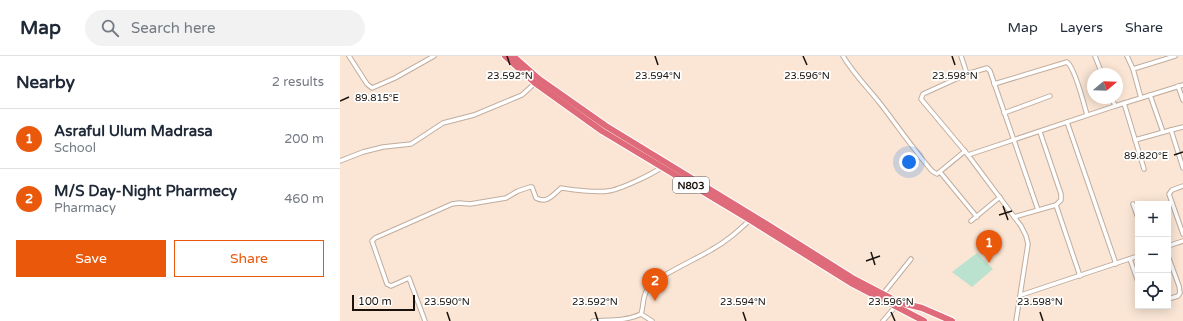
<!DOCTYPE html>
<html lang="en">
<head>
<meta charset="utf-8">
<style>
  :root { --surface:#fff; --page:#f2f2f3; --text:#1f2937; --muted:#747a83; --line:#e0e1e3; --accent:#ea580c }
  body { margin:0; font-family:"Varela Round",sans-serif; background:var(--page); color:var(--text) }
  .controls { position:absolute; right:12px; bottom:12px; display:grid; overflow:hidden; border-radius:0px; box-shadow:0 2px 10px #0003 }
  .controls button { width:36px; height:36px; display:grid; place-items:center; padding:0; border:0; border-bottom:1px solid var(--line); background:var(--surface); color:var(--text); font:20px sans-serif }
  .compass { position:absolute; left:747px; top:12px; width:36px; height:36px; border-radius:50%; background:var(--surface); box-shadow:0 2px 10px #0003; rotate:71deg }
  .scale { position:absolute; left:12px; bottom:10px; width:63px; box-sizing:border-box; padding-left:4px; border:2px solid #1a130d; border-top:0; font-size:11px; line-height:14px; white-space:nowrap; color:#1a130d; -webkit-text-stroke:3px #fff; paint-order:stroke }
  .you { position:absolute; left:569px; top:106px; width:14px; height:14px; margin:-10px; border:3px solid #fff; border-radius:50%; background:#1a73e8; box-shadow:0 0 0 6px #1a73e833 }
  .badge { display:grid; place-items:center; width:26px; height:26px; border-radius:50%; background:var(--accent); color:#fff; font-size:13px; font-weight:700 }
  .pin { position:absolute; translate:-50% -33px; filter:drop-shadow(0 1px 2px #0008) }
  .pin::after { content:''; position:absolute; top:21px; width:14px; height:12px; background:inherit; clip-path:polygon(0 0,100% 0,50% 100%) }
  .list { margin:0; padding:0; list-style:none }
  h2 { display:flex; justify-content:space-between; align-items:center; height:52px; margin:0; padding:0 16px; font-size:17px }
  h2 small { font-size:13px; font-weight:400; color:var(--muted) }
  .list li { display:grid; grid-template-columns:26px 1fr auto; gap:12px; align-items:center; box-sizing:border-box; height:60px; padding:0 16px; border-top:1px solid var(--line) }
  .list b { display:block; font-size:15px; white-space:nowrap }
  .list p { margin:0; font-size:13px; white-space:nowrap; color:var(--muted) }
  .list em { font-size:13px; font-style:normal; color:var(--muted) }
  .actions { display:flex; gap:8px; padding:12px 16px }
  .actions a { flex:1; padding:9px 0; border:1px solid var(--accent); border-radius:0px; text-align:center; font-size:14px; color:var(--accent) }
  .actions .main { background:var(--accent); color:#fff }
  .icon { flex:none; width:22px; height:22px; fill:none; stroke:currentColor; stroke-width:2; stroke-linecap:round; stroke-linejoin:round }
  .map { position:relative; flex:none; width:843px; height:265px; overflow:hidden }
  header { display:flex; align-items:center; gap:24px; box-sizing:border-box; height:56px; padding:0 20px; background:var(--surface); border-bottom:1px solid var(--line) }
  header strong { font-size:19px }
  nav { display:flex; gap:22px; margin-inline-start:auto; font-size:14px }
  .search { width:280px; height:36px; background:var(--page); display:flex; align-items:center; gap:10px; box-sizing:border-box; padding:0 14px; border-radius:22px; color:var(--muted); font-size:15px }
  main { display:flex }
  aside { flex:1; background:var(--surface) }
  .map>svg:first-child { display:block }
  .green { fill:#bae2ce }
  .lines { fill:none; stroke-linecap:round; stroke-linejoin:round }
  .street-casing { stroke:#c1ad9e; stroke-width:5.5 }
  .highway-casing { stroke:#fff; stroke-width:8 }
  .street { stroke:#fff; stroke-width:3.5 }
  .highway { stroke:#de6a7a; stroke-width:6 }
  .ticks { fill:none; stroke:#1a130d; stroke-width:1.5 }
  .labels { text-anchor:middle; stroke-width:3.5; stroke-linejoin:round; paint-order:stroke }
  .shield { fill:#fff; stroke:#5f5a56; stroke-width:1 }
  .shield-label { font-size:10px; font-weight:bold; fill:#1a130d }
  .ticks-label { font-size:10px; text-anchor:middle; fill:#1a130d; stroke:#fff; stroke-width:3.5; stroke-linejoin:round; paint-order:stroke }
</style>
</head>
<body>
<header>
<strong>Map</strong>
<div class="search"><svg class="icon" aria-label="search" viewBox="0 0 24 24"><circle cx="10" cy="10" r="6"/><path d="M15 15l6 6"/></svg>Search here</div>
<nav><a>Map</a><a>Layers</a><a>Share</a></nav>
</header>
<main>
<aside>
<h2>Nearby<small>2 results</small></h2>
<ul class="list">
<li><span class="badge">1</span><div><b>Asraful Ulum Madrasa</b><p>School</p></div><em>200 m</em></li>
<li><span class="badge">2</span><div><b>M/S Day-Night Pharmecy</b><p>Pharmacy</p></div><em>460 m</em></li>
</ul>
<div class="actions"><a class="main">Save</a><a>Share</a></div>
</aside>
<div class="map">
<svg width="843" height="265" viewBox="0 0 843 265">
  <rect width="100%" height="100%" fill="#fbe6d5"/>
  <!-- green -->
  <polygon class="green" points="637,197 653,213 632,231 612,216"/>
  <g class="lines">
    <defs>
      <g id="street">
        <polyline points="9,0 27,28 32,32 55,22 94,0"/>
        <path d="M503 0C513 17 527 31 539 46 557 69 573 93 592 115L597 118 625 95"/>
        <polyline points="621,0 627,18 583,38 581,43 628,99 681,170 686,180 688,188 676,265"/>
        <polyline points="755,0 762,18"/>
        <polyline points="787,0 793,13"/>
        <polyline points="627,18 647,12 650,15 698,154"/>
        <path d="M654 28 727 6C735 12 744 48 747 59"/>
        <polyline points="838,30 843,44"/>
        <polyline points="810,39 823,76"/>
        <polyline points="772,42 775,50"/>
        <polyline points="801,42 793,13 835,0"/>
        <polyline points="784,47 804,113"/>
        <polyline points="664,57 710,40"/>
        <polyline points="727,66 776,208"/>
        <polyline points="831,74 843,71"/>
        <polyline points="795,84 831,74 843,112"/>
        <polyline points="628,99 775,50 843,29"/>
        <polyline points="0,105 23,96 43,91 71,88 103,67 134,59 182,39 195,27"/>
        <polyline points="600,116 637,161"/>
        <polyline points="843,130 832,134 829,138 843,178"/>
        <polyline points="793,148 798,162"/>
        <polyline points="716,149 740,220"/>
        <polyline points="674,161 716,149 721,144 721,138 700,76"/>
        <polyline points="631,165 660,141"/>
        <polyline points="828,190 843,185"/>
        <polyline points="828,200 839,230 840,237 838,240 828,243"/>
        <polyline points="790,203 798,226"/>
        <polyline points="543,238 571,203"/>
        <polyline points="681,239 798,200"/>
        <polyline points="301,258 312,265"/>
        <path d="M85 265 69 222 51 230 47 228 32 185 35 182 112 148 119 147 130 148 166 142 178 135 190 131H192L196 142C207 148 213 139 221 132 235 134 254 137 268 135 279 134 313 118 322 111"/>
        <path d="M253 265C269 264 287 265 301 258 304 250 302 242 307 234 314 221 357 203 371 194 386 186 398 175 410 164"/>
        <polyline points="543,265 555,251"/>
      </g>
      <g id="highway">
        <polyline points="165,0 195,27 262,75 410,164 511,227 584,265"/>
        <polyline points="173,0 199,23 266,70 425,167 514,223 558,246 582,252 612,265"/>
      </g>
    </defs>
    <!-- street casing -->
    <use href="#street" class="street-casing"/>
    <!-- highway casing -->
    <use href="#highway" class="highway-casing"/>
    <!-- street -->
    <use href="#street" class="street"/>
    <!-- highway -->
    <use href="#highway" class="highway"/>
  </g>
  <!-- ticks -->
  <path class="ticks" d="M167 0 170 9M315 0 318 9M463 0 467 9M612 0 615 9M0 45 9 41M834 99 843 96M663 150 668 164M659 159 672 155M531 196 535 209M526 205 540 200M107 256 110 265M255 256 258 265M403 256 406 265M551 256 555 265M700 256 703 265"/>
  <g class="labels">
    <!-- shield labels -->
    <rect class="shield" x="333" y="121" width="36" height="16" rx="3"/>
    <g class="shield-label">
      <text x="351" y="133">N803</text>
    </g>
  </g>
  <g class="ticks-label">
    <text x="170" y="23">23.592°N</text>
    <text x="318" y="23">23.594°N</text>
    <text x="467" y="23">23.596°N</text>
    <text x="615" y="23">23.598°N</text>
    <text x="37" y="45">89.815°E</text>
    <text x="806" y="103">89.820°E</text>
    <text x="107" y="249">23.590°N</text>
    <text x="255" y="249">23.592°N</text>
    <text x="403" y="249">23.594°N</text>
    <text x="551" y="249">23.596°N</text>
    <text x="700" y="249">23.598°N</text>
  </g>
</svg>
<div class="controls">
<button>+</button>
<button>−</button>
<button><svg class="icon" aria-label="locate" viewBox="0 0 24 24"><circle cx="12" cy="12" r="6"/><path d="M12 2v4M12 18v4M2 12h4M18 12h4"/></svg></button>
</div>
<svg class="compass" viewBox="-18 -18 36 36"><path d="M0-13l5 13h-10z" fill="#e53935"/><path d="M0 13l5-13h-10z" fill="#747a83"/></svg>
<div class="scale">100 m</div>
<div class="you"></div>
<div class="pin badge" style="left:649px;top:207px">1</div>
<div class="pin badge" style="left:315px;top:245px">2</div>
</div>
</main>
</body>
</html>
